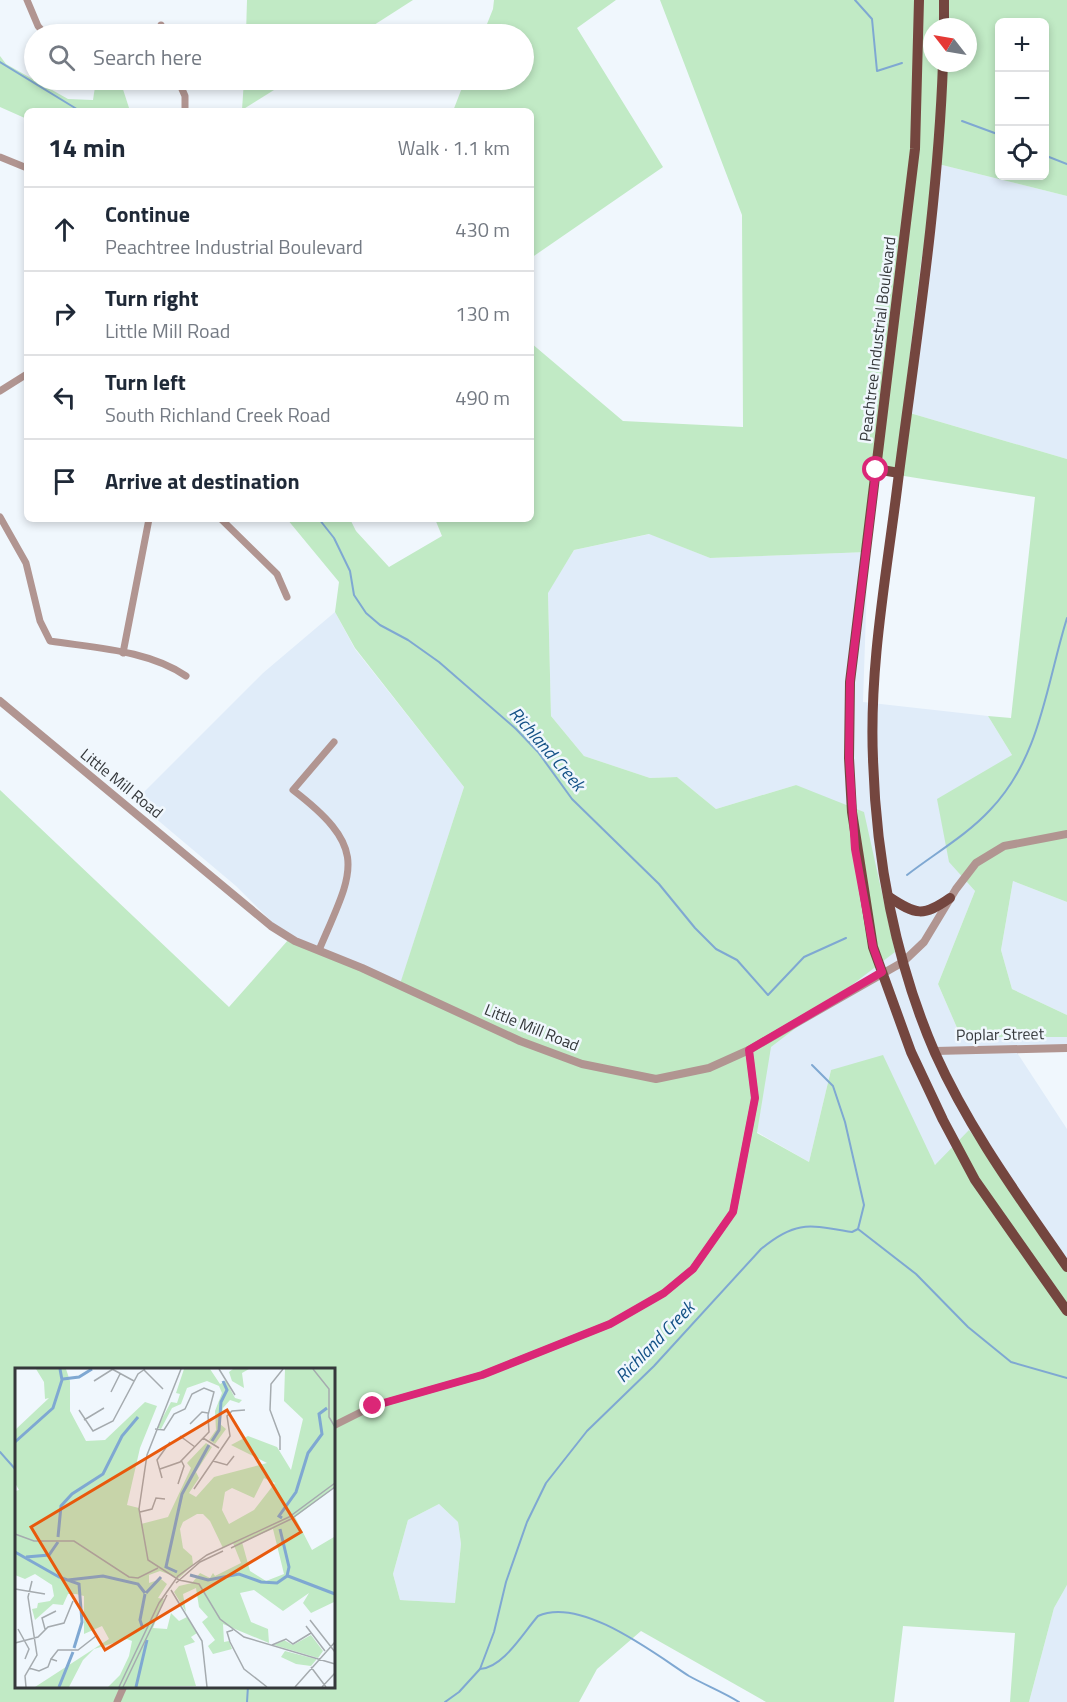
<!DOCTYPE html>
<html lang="en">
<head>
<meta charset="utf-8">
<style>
  :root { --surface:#fff; --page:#f6f6f7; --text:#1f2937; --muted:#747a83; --line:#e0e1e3 }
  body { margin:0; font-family:"Titillium Web",sans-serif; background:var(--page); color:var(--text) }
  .controls { position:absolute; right:18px; top:18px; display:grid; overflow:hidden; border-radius:9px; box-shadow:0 3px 9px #0003 }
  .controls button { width:54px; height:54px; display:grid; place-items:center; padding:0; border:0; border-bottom:2px solid var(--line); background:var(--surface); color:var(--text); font:30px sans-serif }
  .compass { position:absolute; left:923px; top:18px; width:54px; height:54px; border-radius:50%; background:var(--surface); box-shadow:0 3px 9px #0003; rotate:301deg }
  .stop { position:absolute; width:18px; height:18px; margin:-14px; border:4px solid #db2777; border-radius:50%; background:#fff }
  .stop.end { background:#db2777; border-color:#fff; box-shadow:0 2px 6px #0008 }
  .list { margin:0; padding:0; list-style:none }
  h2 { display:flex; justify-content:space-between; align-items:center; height:78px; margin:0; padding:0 24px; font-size:26px }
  h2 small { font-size:20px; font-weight:400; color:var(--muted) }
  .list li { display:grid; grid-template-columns:39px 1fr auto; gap:18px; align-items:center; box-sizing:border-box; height:84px; padding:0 24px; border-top:2px solid var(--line) }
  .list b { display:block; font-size:22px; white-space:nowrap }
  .list p { margin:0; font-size:20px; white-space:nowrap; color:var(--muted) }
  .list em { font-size:20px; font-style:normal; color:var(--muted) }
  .icon { flex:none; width:33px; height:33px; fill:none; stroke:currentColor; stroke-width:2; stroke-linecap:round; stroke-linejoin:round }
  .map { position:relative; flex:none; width:1067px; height:1702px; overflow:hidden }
  .search { position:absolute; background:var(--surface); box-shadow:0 3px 9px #0003; left:24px; top:24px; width:510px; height:66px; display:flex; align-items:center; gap:15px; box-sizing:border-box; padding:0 21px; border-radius:33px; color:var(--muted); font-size:22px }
  .panel { position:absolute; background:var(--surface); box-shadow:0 3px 9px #0003; left:24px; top:108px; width:510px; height:414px; border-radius:9px }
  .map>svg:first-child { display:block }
  .built { fill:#e0ecf9 }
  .green { fill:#c1eac5; fill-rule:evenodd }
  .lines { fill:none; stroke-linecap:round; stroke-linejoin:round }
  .stream { stroke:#7fa8d2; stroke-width:2 }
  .minor { stroke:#b19591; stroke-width:7 }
  .tertiary { stroke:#b19591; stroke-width:8 }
  .primary { stroke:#74463f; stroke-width:10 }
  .route { stroke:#db2777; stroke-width:8 }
  .labels { text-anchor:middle; stroke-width:5; stroke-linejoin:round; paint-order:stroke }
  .street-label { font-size:16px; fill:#35383b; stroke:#f0f7fd }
  .water-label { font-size:18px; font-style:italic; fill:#145186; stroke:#f0f7fd }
  .inset-river { fill:none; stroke:#7fa8d2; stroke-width:3 }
  .inset-road { fill:none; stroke:#a5abaf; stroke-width:1.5 }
  .view { fill:#e8590c; fill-opacity:0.15; stroke:#e8590c; stroke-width:3 }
  .inset-edge { fill:none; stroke:#35383b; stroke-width:3 }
</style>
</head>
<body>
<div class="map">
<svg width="1067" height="1702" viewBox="0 0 1067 1702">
  <rect width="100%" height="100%" fill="#f0f7fd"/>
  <!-- built -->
  <g class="built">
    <polygon points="938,164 1067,196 1067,459 903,411 921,263"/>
    <polygon points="650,534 710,558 868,552 863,702 988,716 1012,755 949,861 975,891 938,984 961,1037 1067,1037 1067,1046 1014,1048 1067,1129 1067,1262 969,1131 936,1165 831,1070 809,1162 757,1132 770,1047 895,951 796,785 716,809 677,777 650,778 584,756 551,716 548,592 574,550"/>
    <polygon points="335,612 355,649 464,787 399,988 289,939 236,886 135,801 263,673"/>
    <polygon points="1013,881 1067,902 1067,1015 1012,989 1001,950"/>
    <polygon points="439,1504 458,1522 461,1544 455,1603 400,1600 393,1574 408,1520"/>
    <polygon points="1067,1585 1067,1702 1029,1702 1054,1608"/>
  </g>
  <!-- green -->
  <g class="green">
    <polygon points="247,0 413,0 360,34 246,34"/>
    <polygon points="494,0 616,0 577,28 663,167 531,258 531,111 453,111 465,80 524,80 524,34 483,34 493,9"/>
    <path d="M660 0H1067V196L938 164 921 263 903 411 1067 459V902L1013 881 1001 950 1012 989 1067 1015V1037H961L938 984 975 891 949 862 937 799 1012 755 988 716 1011 718 1035 497 873 471 868 552 710 558 649 534 574 550 548 593 551 716 584 756 650 778 677 777 716 809 796 785 864 812 895 952 771 1047 757 1133 809 1162 831 1070 883 1055 935 1165 969 1130 1067 1262V1585L1054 1608 1029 1702H1010L1015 1633 903 1626 894 1702H766L641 1631 597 1669 579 1702H0V790L229 1007 289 939 399 987 464 787 355 648 335 612 339 582 287 519H350L356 531 389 567 442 536 435 519H531V343L623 421 743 427 742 215ZM1000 22H1044V176H1000ZM932 27H968V63H932ZM16 1369H333V1686H16ZM439 1504 458 1522 461 1544 455 1603 400 1600 393 1574 408 1520Z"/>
    <polygon points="0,56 6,64 68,99 93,100 96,80 120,80 130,111 27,111 27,119 0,107"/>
    <polygon points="244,80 290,80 242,110"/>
  </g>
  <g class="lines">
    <!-- stream -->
    <g class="stream">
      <polyline points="855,0 872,19 877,71 902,63"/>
      <polyline points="0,62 80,111"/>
      <polyline points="962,121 1000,135"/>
      <polyline points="1044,155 1067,164"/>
      <polyline points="319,519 334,538 350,571 354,595 366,613 380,625 408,640 439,662 516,729 538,752 572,799 659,884 695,928 716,949 737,960 768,995 804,957 846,938"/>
      <path d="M907 875C934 854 967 835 990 810 1041 757 1046 685 1067 618"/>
      <polyline points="812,1065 833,1086 845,1122 864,1205 858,1229"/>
      <polyline points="858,1229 916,1274 968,1327 1011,1362 1067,1378"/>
      <polyline points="0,1452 16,1470"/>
      <path d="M480 1669C503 1668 523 1633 538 1616 581 1596 655 1654 689 1676 705 1685 723 1692 739 1702"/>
      <polyline points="247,1702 248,1686"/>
      <path d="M445 1702 459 1692 480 1669 494 1632 506 1582 527 1522 546 1483 587 1431 654 1366 761 1249C796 1220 809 1225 852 1232L858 1229"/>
    </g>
    <!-- minor -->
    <g class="minor">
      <polyline points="27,0 38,26 45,34"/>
      <polyline points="161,25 161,34"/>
      <polyline points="178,80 185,96 185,111"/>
      <polyline points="0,157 27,168"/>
      <polyline points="0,391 27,374"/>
      <path d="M0 517 26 563 40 621 50 641C95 648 148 650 186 676"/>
      <polyline points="221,519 277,574 287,597"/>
      <polyline points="123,653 149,519"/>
      <path d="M319 950C353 870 371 850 293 790L334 742"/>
      <polyline points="333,1426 373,1406 482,1375 610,1324 664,1293 693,1269 733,1212 755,1098 749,1050"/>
      <polyline points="117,1702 124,1686"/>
    </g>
    <!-- tertiary -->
    <g class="tertiary">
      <polyline points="0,701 271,926 295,941 362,968 520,1041 582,1064 656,1079 709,1068 749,1050 903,962 924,942 956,889 976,863 1004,846 1067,834"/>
      <polyline points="935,1051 1067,1048"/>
    </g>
    <!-- primary -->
    <g class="primary">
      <polyline points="919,0 915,149 850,682 849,758 852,812 873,947 911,1052 943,1120 975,1180 1067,1311"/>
      <polyline points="944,0 944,27"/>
      <path d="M943 63C938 206 915 347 897 489 886 577 869 669 873 759 876 858 895 961 935 1053 970 1131 1019 1197 1067 1267"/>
      <polyline points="876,469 899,473"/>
      <path d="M889 897C916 915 923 917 950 898"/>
    </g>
  </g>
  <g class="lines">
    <!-- route -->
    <polyline class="route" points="373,1406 482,1375 610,1324 664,1293 693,1269 733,1212 755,1098 749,1050 882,972 873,947 855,849 849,758 850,682 876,470"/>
  </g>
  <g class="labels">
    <!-- street labels -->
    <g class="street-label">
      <text transform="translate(877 339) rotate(-83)" y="6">Peachtree Industrial Boulevard</text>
      <text transform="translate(122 783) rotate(39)" y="6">Little Mill Road</text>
      <text transform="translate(532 1027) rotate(22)" y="6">Little Mill Road</text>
      <text transform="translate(1000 1034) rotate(-1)" y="6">Poplar Street</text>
    </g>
    <!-- water labels -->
    <g class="water-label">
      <text transform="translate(547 749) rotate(49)" y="6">Richland Creek</text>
      <text transform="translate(655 1342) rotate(-46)" y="6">Richland Creek</text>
    </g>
  </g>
  <!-- overview -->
  <g transform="translate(15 1368)">
    <rect width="320" height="320" fill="#f0f7fd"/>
    <path d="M21 1H51L55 13V43L71 73 90 72 130 34 142 38 125 80 112 137 124 140 126 156 153 149 176 100 172 95 191 75 197 79 181 104 184 110 174 125 181 129 199 109 252 95 216 77 233 68 262 79 276 102 288 51 269 33 270 1H319V120L280 149 297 182 319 169V234L296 245 288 235 294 225 268 243 239 222 225 225 236 254 253 261 254 275 208 256 209 274 214 273 217 281 198 286 193 278 200 272 187 254 193 249 184 239 181 220 168 226 171 244 159 224 164 218 177 215 185 205 195 210 198 205 200 208 226 195 218 175 208 180 195 153 188 146H182L168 154 165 161 168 180 177 188 178 197 164 210 145 203 134 207V215L146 211 152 216 143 230 149 231 138 260 152 261 156 245 164 253 172 249 182 265 176 269 180 274 169 278 181 318 93 319 105 307 114 288 117 273 112 271 79 281 68 292 54 319H20L94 271 87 258 69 266V228L61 226H53L48 237 38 236 20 252 17 241 22 240 23 235 35 233 39 228 37 217 20 206 10 211 0 207V123L4 122 0 115V62L34 30 30 31 29 14ZM249 110 260 115 239 142 214 156 207 142 210 124 217 120 239 130ZM258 161 269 206 251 213 235 203 227 174ZM169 1H195L205 16 211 13 220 30 227 32 224 35 215 32 208 40 205 56 211 61 200 76 194 72 201 62 200 43 207 25 204 18 192 13 172 20 166 36 157 40 146 61 142 60 156 34 162 35 165 26 161 25ZM218 1H234L227 5 229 20 217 13 214 4ZM296 267 308 283 303 290 259 277 269 272 278 277ZM270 283 301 291V292L296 298 281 296 266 289Z" fill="#c1eac5" fill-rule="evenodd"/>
    <path class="inset-river" d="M48 11 64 9 77 1M197 73 204 62 206 34 212 22 208 13M0 74 38 40 47 12 45 1M267 150 264 148 281 124 293 85 307 66 304 46 312 40M43 169 46 138 57 126 88 106 107 68 123 49M0 184 44 209 64 216 67 254 59 280M11 189 34 187 43 174M162 204 151 199 167 126 194 77M175 207 193 212 224 206 246 214 262 215 272 208 274 199 265 161M273 208 320 226M53 212 88 208 123 216 130 225M131 225 146 209M128 261 125 252 130 226M44 319 58 284M121 319 132 272"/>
    <path class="inset-road" d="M97 1 119 13M166 1 132 87 124 141 133 192 164 212 184 216 205 251 229 269 320 296M204 1 220 27M298 1 314 21V49L320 59M129 2 148 21M79 13 98 1M96 24 105 6M64 42 78 63 98 53 123 6 130 1M69 52 89 40M175 56 187 44 193 45M140 61 149 62 159 46 170 41 177 26 189 20 199 24 193 47 194 64 165 94 145 101M165 68 180 79M188 70 204 80M265 82V69L255 42 256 16 268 1M198 93 212 97 219 88M147 110 142 92 155 74M163 116 169 98 166 92M179 121 215 68 212 48 217 43 230 42M125 144 137 141 141 130 150 131M0 166 19 173H59L114 209 123 210 143 200M216 180 276 151 320 119M161 215 185 194 208 183M0 221 30 226M156 222 187 273 192 319M295 252 320 284M291 258 310 283M3 261 14 281 10 291M30 261 27 250 41 243M218 262 212 264 215 274 229 301 252 319M0 275 23 269 33 259 49 255 58 233M257 277 271 271 278 276 296 265M36 291 43 282H63L81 268M296 299 311 319M14 300 24 303 33 299 36 291 42 293M11 319 10 308 22 287 13 229 17 213M104 319 144 235 163 208 192 187 274 149 320 115M108 319 152 227M280 319 320 274M307 319 320 305"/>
    <path class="view" d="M212 42 286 164 90 282 16 159Z"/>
    <rect width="320" height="320" class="inset-edge"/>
  </g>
</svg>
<div class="controls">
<button>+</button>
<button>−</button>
<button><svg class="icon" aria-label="locate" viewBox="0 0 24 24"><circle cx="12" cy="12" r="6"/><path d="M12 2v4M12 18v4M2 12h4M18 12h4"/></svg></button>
</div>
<svg class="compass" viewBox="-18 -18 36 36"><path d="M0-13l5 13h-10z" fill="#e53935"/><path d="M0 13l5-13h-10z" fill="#747a83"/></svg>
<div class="stop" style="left:876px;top:470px"></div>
<div class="stop end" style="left:373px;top:1406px"></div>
<div class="search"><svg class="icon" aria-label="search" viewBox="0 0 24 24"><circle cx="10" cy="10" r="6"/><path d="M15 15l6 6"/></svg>Search here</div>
<section class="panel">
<h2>14 min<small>Walk · 1.1 km</small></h2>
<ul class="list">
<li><svg class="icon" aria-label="ahead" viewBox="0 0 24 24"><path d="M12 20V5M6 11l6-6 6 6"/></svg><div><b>Continue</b><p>Peachtree Industrial Boulevard</p></div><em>430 m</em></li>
<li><svg class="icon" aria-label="right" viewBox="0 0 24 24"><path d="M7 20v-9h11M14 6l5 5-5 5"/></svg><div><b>Turn right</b><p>Little Mill Road</p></div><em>130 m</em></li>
<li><svg class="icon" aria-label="left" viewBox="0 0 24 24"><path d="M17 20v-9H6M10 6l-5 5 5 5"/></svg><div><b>Turn left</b><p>South Richland Creek Road</p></div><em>490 m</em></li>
<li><svg class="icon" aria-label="arrive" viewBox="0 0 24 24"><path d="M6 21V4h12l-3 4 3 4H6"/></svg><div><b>Arrive at destination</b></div></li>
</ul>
</section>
</div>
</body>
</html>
